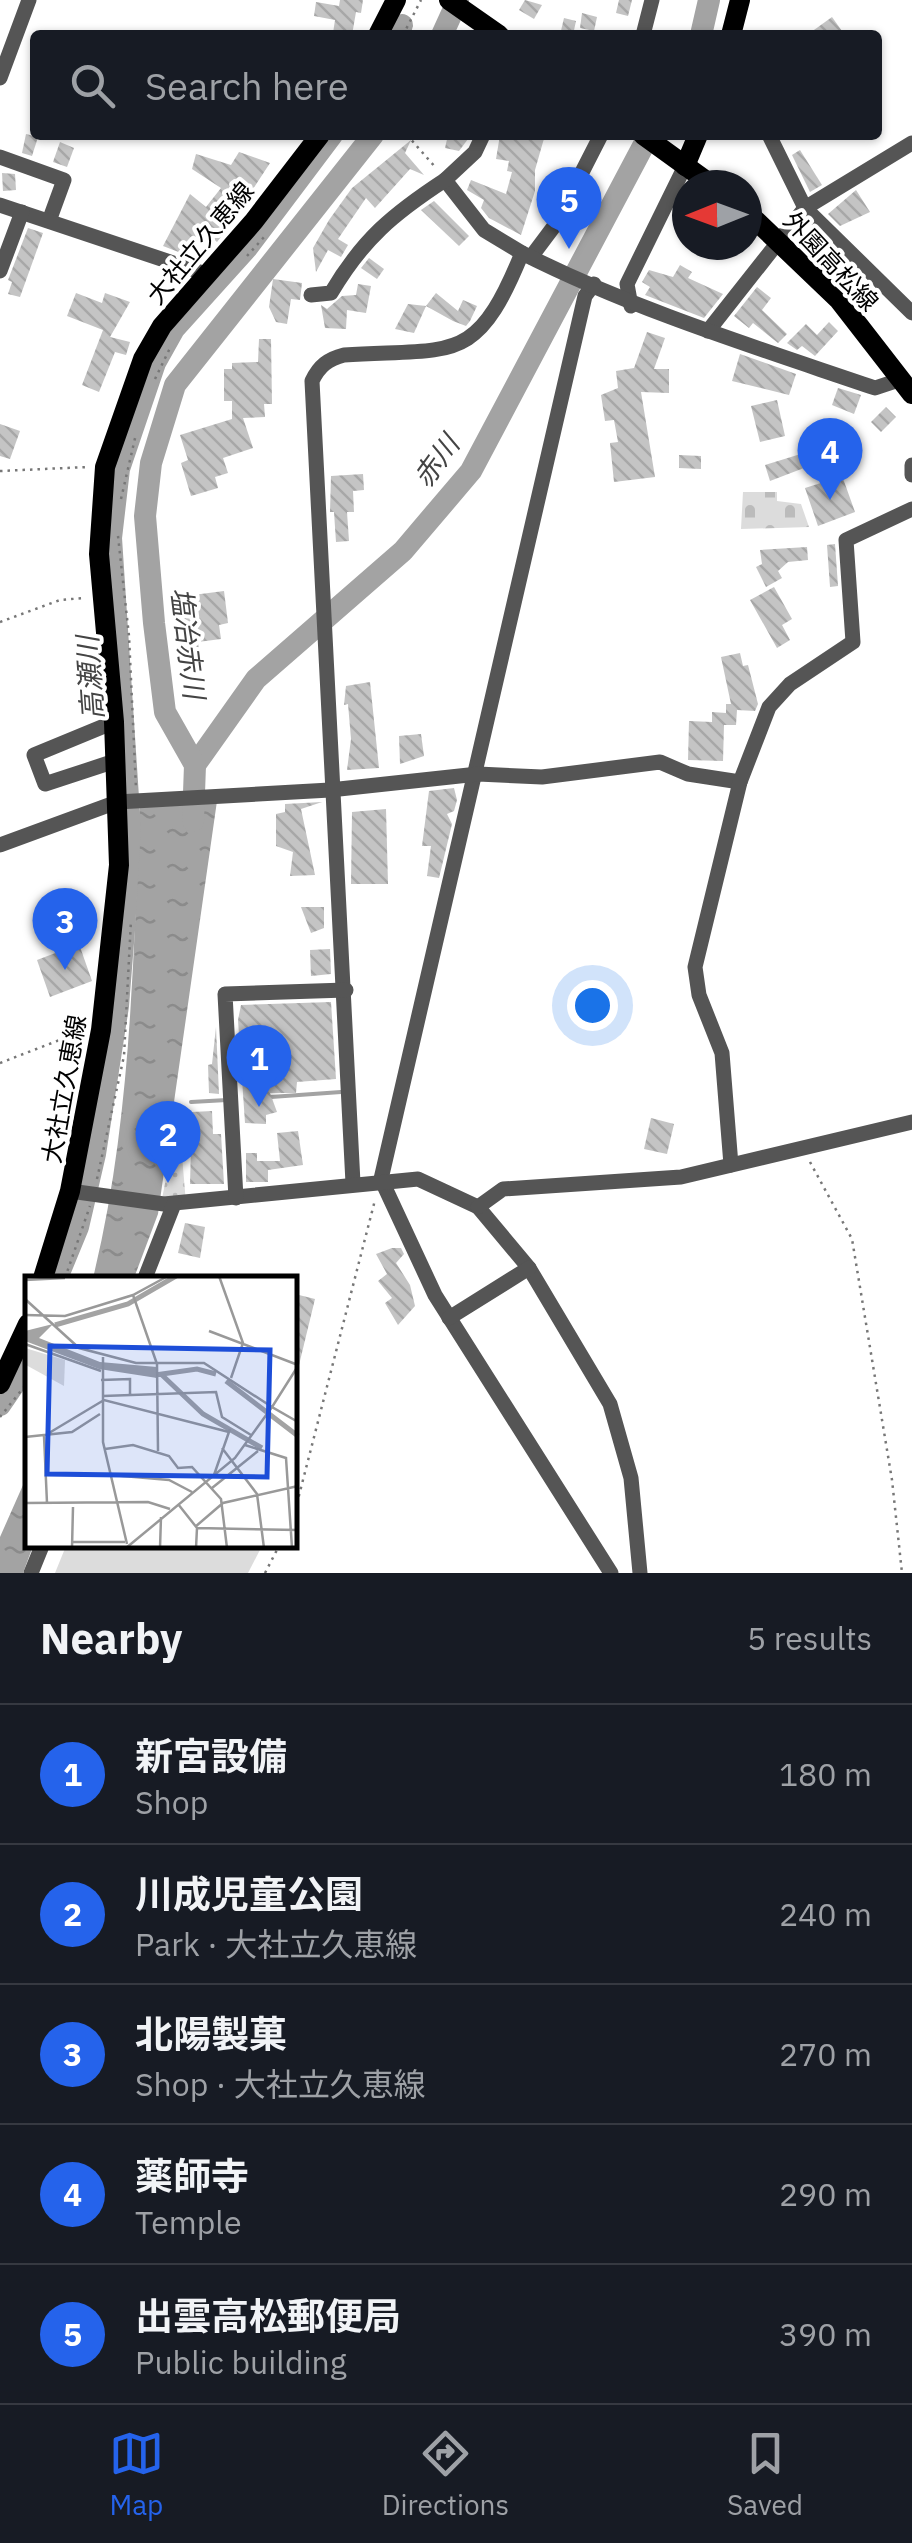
<!DOCTYPE html>
<html lang="en">
<head>
<meta charset="utf-8">
<style>
  :root { --surface:#171b24; --page:#20242c; --text:#f1f3f6; --muted:#9ea1a6; --line:#363941; --accent:#2563eb }
  body { margin:0; font-family:"IBM Plex Sans","Noto Sans JP",sans-serif; background:var(--page); color:var(--text) }
  .compass { position:absolute; left:672px; top:170px; width:90px; height:90px; border-radius:50%; background:var(--surface); box-shadow:0 2px 8px #0004; rotate:269deg }
  .you { position:absolute; left:592px; top:1005px; width:35px; height:35px; margin:-25px; border:8px solid #fff; border-radius:50%; background:#1a73e8; box-shadow:0 0 0 15px #1a73e833 }
  .badge { display:grid; place-items:center; width:65px; height:65px; border-radius:50%; background:var(--accent); color:#fff; font-size:32px; font-weight:700 }
  .pin { position:absolute; translate:-50% -82px; filter:drop-shadow(0 2px 5px #0008) }
  .pin::after { content:''; position:absolute; top:52px; width:35px; height:30px; background:inherit; clip-path:polygon(0 0,100% 0,50% 100%) }
  .list { margin:0; padding:0; list-style:none }
  h2 { display:flex; justify-content:space-between; align-items:center; height:130px; margin:0; padding:0 40px; font-size:42px }
  h2 small { font-size:32px; font-weight:400; color:var(--muted) }
  .list li { display:grid; grid-template-columns:65px 1fr auto; gap:30px; align-items:center; box-sizing:border-box; height:140px; padding:0 40px; border-top:2px solid var(--line) }
  .list b { display:block; font-size:38px; white-space:nowrap }
  .list p { margin:0; font-size:32px; white-space:nowrap; color:var(--muted) }
  .list em { font-size:32px; font-style:normal; color:var(--muted) }
  .icon { flex:none; width:55px; height:55px; fill:none; stroke:currentColor; stroke-width:2; stroke-linecap:round; stroke-linejoin:round }
  .map { position:relative; flex:none; width:912px; height:1573px; overflow:hidden }
  .search { position:absolute; background:var(--surface); box-shadow:0 2px 8px #0004; left:30px; right:30px; top:30px; height:110px; display:flex; align-items:center; gap:25px; box-sizing:border-box; padding:0 35px; border-radius:10px; color:var(--muted); font-size:38px }
  .sheet { height:830px; background:var(--surface) }
  nav { display:flex; justify-content:space-around; align-items:center; box-sizing:border-box; height:140px; border-top:2px solid var(--line); background:var(--surface); font-size:28px; color:var(--muted) }
  nav a { display:grid; justify-items:center; gap:5px }
  nav .on { color:var(--accent) }
  .map>svg:first-child { display:block }
  .cemetery { fill:url(#cemetery-stones) }
  .park { fill:url(#park-dots) }
  .pitch { fill:#dcdcdc }
  .water { fill:url(#water-ripples) }
  .lines { fill:none; stroke-linecap:round; stroke-linejoin:round }
  .stream { stroke:#a3a3a3; stroke-width:4 }
  .river { stroke:#a3a3a3; stroke-width:22 }
  .building { fill:url(#building-back-hatch) }
  .path { stroke:#777; stroke-width:2.5; stroke-dasharray:2.5 5; stroke-linecap:butt }
  .minor { stroke:#555; stroke-width:15 }
  .major { stroke:#000; stroke-width:20 }
  .labels { text-anchor:middle; stroke-width:8; stroke-linejoin:round; paint-order:stroke }
  .street-label { font-size:25px; fill:#000; stroke:#fff }
  .water-label { font-size:28px; font-style:italic; fill:#444; stroke:#fff }
  .inset-river { fill:none; stroke:#a3a3a3; stroke-width:5 }
  .inset-road { fill:none; stroke:#999; stroke-width:2.5 }
  .view { fill:#1d4ed8; fill-opacity:0.15; stroke:#1d4ed8; stroke-width:5 }
  .inset-edge { fill:none; stroke:#000; stroke-width:5 }
</style>
</head>
<body>
<div class="map">
<svg width="912" height="1573" viewBox="0 0 912 1573">
  <defs>
    <pattern id="cemetery-stones" width="16" height="16" patternUnits="userSpaceOnUse" patternTransform="scale(2.5)"><rect width="16" height="16" fill="#dcdcdc"/><path d="M2 7V4a2 2 0 0 1 4 0v3zM10 15v-3a2 2 0 0 1 4 0v3z" fill="#bbb"/></pattern>
    <pattern id="park-dots" width="8" height="8" patternUnits="userSpaceOnUse" patternTransform="scale(2.5)"><rect width="8" height="8" fill="#dcdcdc"/><path d="M2 2h.1M6 6h.1" fill="none" stroke="#bbb" stroke-width="1.8" stroke-linecap="round"/></pattern>
    <pattern id="water-ripples" width="26" height="14" patternUnits="userSpaceOnUse" patternTransform="scale(2.5)"><rect width="26" height="14" fill="#a3a3a3"/><path d="M2 4q2-2 4 0t4 0M15 11q2-2 4 0t4 0" fill="none" stroke="#8b8b8b"/></pattern>
    <pattern id="building-back-hatch" width="6" height="6" patternUnits="userSpaceOnUse" patternTransform="scale(2.5)"><rect width="6" height="6" fill="#c4c4c4"/><path d="M-1 5l2 2M0 0l6 6M5-1l2 2" fill="none" stroke="#a7a7a7"/></pattern>
  </defs>
  <rect width="100%" height="100%" fill="#fff"/>
  <!-- cemetery -->
  <polygon class="cemetery" points="743,492 777,492 777,501 801,504 809,527 741,529"/>
  <!-- park -->
  <polygon class="park" points="171,1152 182,1156 186,1203 162,1199"/>
  <!-- pitch -->
  <polygon class="pitch" points="66,1546 262,1546 248,1573 55,1573"/>
  <!-- water -->
  <g class="water">
    <path d="M217 801 158 1214 134 1278H93C131 1123 133 963 140 805Z"/>
    <polygon points="27,1476 28,1546 33,1546 23,1573 0,1573 0,1537"/>
  </g>
  <g class="lines">
    <!-- stream -->
    <g class="stream">
      <polyline points="271,1097 341,1092"/>
      <polyline points="191,1102 227,1100"/>
    </g>
    <!-- river -->
    <g class="river">
      <polyline points="397,35 402,25"/>
      <polyline points="442,35 458,0"/>
      <polyline points="701,35 709,0"/>
      <polyline points="195,765 256,679 403,551 471,471 649,135"/>
      <polyline points="193,821 195,765 165,712 154,623 145,516 151,463 175,385 373,135"/>
      <polyline points="57,1278 78,1227 95,1154 118,1006 124,930 130,828 111,538 119,469 155,363 174,329 247,248 332,135"/>
      <polyline points="0,1405 28,1364"/>
    </g>
  </g>
  <!-- building -->
  <g class="building">
    <polygon points="340,0 363,0 361,13 356,12 352,35 333,33 335,20 314,16 316,2 339,6"/>
    <polygon points="525,0 542,5 534,19 519,10"/>
    <polygon points="619,0 632,0 628,16 616,13"/>
    <polygon points="582,13 597,17 594,31 580,28"/>
    <polygon points="832,17 842,31 807,35"/>
    <polygon points="564,18 576,21 573,35 560,35"/>
    <polygon points="26,134 38,137 32,156 22,153"/>
    <polygon points="448,135 471,135 459,151 445,148"/>
    <polygon points="500,135 545,135 535,170 535,191 521,235 489,218 481,208 484,200 467,190 471,180 506,194 512,172 507,171 509,161 496,159"/>
    <polygon points="411,140 405,153 424,175 410,169 375,208 366,198 338,239 348,245 341,257 328,250 316,272 313,248 329,220 352,188"/>
    <polygon points="60,142 74,148 67,167 53,162"/>
    <polygon points="800,150 822,185 810,192 792,155"/>
    <polygon points="239,152 270,163 244,203 235,197 217,217 229,227 217,242 206,232 201,238 197,235 189,256 163,246 190,194 206,207 221,188 192,169 196,154 231,165"/>
    <polygon points="2,173 15,174 16,190 3,191"/>
    <polygon points="856,190 870,212 840,226 828,214"/>
    <polygon points="434,201 469,236 459,246 421,210"/>
    <polygon points="28,228 43,233 20,297 8,294 12,282 8,280"/>
    <polygon points="369,258 384,269 377,279 361,268"/>
    <polygon points="680,265 692,272 688,278 723,294 704,318 645,295 650,287 642,282 649,270 673,277"/>
    <polygon points="273,279 302,283 300,300 291,299 287,324 276,322 269,307"/>
    <polygon points="358,284 371,286 366,313 347,310 346,329 325,328 321,305 327,309 342,296 356,295"/>
    <polygon points="757,287 771,298 762,310 787,334 778,343 753,323 749,328 734,316"/>
    <polygon points="76,293 102,303 105,293 130,302 110,337 130,342 126,355 115,352 99,392 82,385 103,330 67,316"/>
    <polygon points="436,293 458,311 463,300 477,306 470,321 466,326 453,321 426,306"/>
    <polygon points="408,304 426,306 414,333 395,329"/>
    <polygon points="829,322 838,331 815,356 802,346 797,350 787,343 806,324 817,335"/>
    <polygon points="647,332 665,338 654,369 669,369 669,393 641,392 655,477 614,482 610,443 618,442 614,420 605,421 601,395 618,388 616,371 634,368"/>
    <polygon points="259,339 271,339 272,404 264,404 265,417 243,418 253,448 223,458 228,473 215,477 218,488 191,496 181,463 188,460 180,435 232,419 232,401 224,401 224,369 232,369 232,363 258,362"/>
    <polygon points="740,354 796,374 789,395 732,381"/>
    <polygon points="838,388 861,395 854,414 832,405"/>
    <polygon points="777,400 785,436 760,442 751,406"/>
    <polygon points="886,407 896,417 881,432 871,422"/>
    <polygon points="0,424 20,431 10,459 0,456"/>
    <polygon points="833,444 837,456 847,446 854,465 840,470 855,512 818,526 805,488 824,482 817,463 770,481 765,465"/>
    <polygon points="679,455 701,456 701,469 679,468"/>
    <polygon points="363,474 364,490 353,491 354,512 347,512 349,541 336,542 334,512 330,512 331,476"/>
    <polygon points="835,544 838,586 830,587 827,545"/>
    <polygon points="807,547 808,560 788,562 778,571 782,578 766,587 756,567 762,564 760,550"/>
    <polygon points="774,587 792,619 782,625 790,640 777,648 750,600"/>
    <polygon points="224,591 228,623 219,625 221,639 198,642 199,649 184,651 178,606 194,604 193,595"/>
    <polygon points="740,653 743,666 748,665 758,704 755,711 737,710 736,725 724,725 723,761 688,760 689,721 712,722 712,712 726,713 726,704 731,704 721,657"/>
    <polygon points="370,682 379,768 347,770 351,739 348,704 344,705 346,686"/>
    <polygon points="421,734 424,756 400,764 399,736"/>
    <polygon points="454,788 457,800 454,811 447,814 452,824 439,878 427,876 431,846 422,846 429,791"/>
    <polygon points="322,802 301,809 315,875 290,876 293,852 276,846 276,814 285,812 285,804"/>
    <polygon points="386,809 388,884 351,884 352,812"/>
    <polygon points="301,907 324,907 324,928 311,933"/>
    <polygon points="79,944 92,981 50,997 37,960"/>
    <polygon points="330,949 331,974 311,976 310,950"/>
    <polygon points="331,1002 336,1079 297,1082 296,1093 270,1093 277,1112 266,1115 266,1124 245,1123 238,1020 241,1005"/>
    <polygon points="216,1027 219,1094 209,1093 208,1065 212,1064"/>
    <polygon points="212,1111 213,1134 221,1134 224,1184 190,1184 192,1112"/>
    <polygon points="651,1118 674,1124 667,1154 644,1149"/>
    <polygon points="298,1131 303,1165 268,1170 268,1182 246,1182 246,1153 257,1153 257,1161 280,1161 277,1133"/>
    <polygon points="185,1223 205,1227 200,1258 178,1253"/>
    <polygon points="392,1248 401,1248 404,1254 396,1263 410,1285 415,1306 398,1325 385,1303 392,1298 378,1281 387,1274 376,1254"/>
    <polygon points="295,1294 315,1299 299,1365 295,1364"/>
  </g>
  <g class="lines">
    <!-- path -->
    <g class="path">
      <polyline points="403,35 421,0"/>
      <polyline points="407,135 436,168"/>
      <polyline points="247,256 265,236"/>
      <polyline points="155,379 171,346"/>
      <polyline points="0,471 88,467"/>
      <polyline points="121,499 136,434"/>
      <polyline points="118,536 129,636 136,788"/>
      <polyline points="0,622 60,600 84,598"/>
      <polyline points="0,1063 83,1031"/>
      <polyline points="810,1162 852,1239 892,1480 902,1573"/>
      <polyline points="97,1179 124,1056 131,920"/>
      <polyline points="65,1278 90,1206"/>
      <polyline points="0,1417 28,1382"/>
      <polyline points="295,1511 375,1200"/>
      <polyline points="265,1573 279,1546"/>
    </g>
    <!-- minor -->
    <g class="minor">
      <polyline points="643,35 652,0"/>
      <polyline points="0,78 29,0"/>
      <polyline points="483,135 475,152 445,180 484,230 522,253"/>
      <polyline points="769,135 805,208 912,313"/>
      <polyline points="0,157 64,180 49,221"/>
      <polyline points="0,205 206,274"/>
      <polyline points="531,257 555,225 601,135"/>
      <polyline points="0,271 22,212"/>
      <polyline points="594,284 585,296 381,1179 435,1295 611,1573"/>
      <path d="M311 295 331 293C363 239 393 214 445 180"/>
      <polyline points="631,306 627,284 685,166"/>
      <polyline points="708,331 805,208 912,143"/>
      <polyline points="912,465 912,475"/>
      <polyline points="114,722 34,755 45,784 115,761"/>
      <polyline points="0,845 117,802 330,790 478,774 542,777 660,762 688,774 740,782"/>
      <polyline points="731,1165 722,1053 699,995 695,967 740,782 769,707 790,684 853,642 846,540 912,509"/>
      <path d="M353 1183 312 381C319 366 328 359 344 355 455 348 476 366 522 253 635 310 755 347 875 388L899 380"/>
      <polyline points="70,1191 164,1204 418,1179 478,1207 529,1268 610,1404 631,1478 640,1573"/>
      <polyline points="236,1198 225,994 346,990"/>
      <polyline points="478,1207 503,1189 681,1177 912,1122"/>
      <polyline points="145,1278 174,1204"/>
      <polyline points="449,1318 529,1268"/>
      <polyline points="31,1573 42,1546"/>
    </g>
    <!-- major -->
    <g class="major">
      <polyline points="449,0 499,35"/>
      <polyline points="378,35 396,0"/>
      <polyline points="731,35 740,0"/>
      <polyline points="643,135 712,185"/>
      <polyline points="685,166 698,135"/>
      <polyline points="747,212 839,300 912,394"/>
      <polyline points="43,1278 70,1191 101,1030 119,865 114,722 99,554 105,467 143,359 162,326 254,221 320,135"/>
      <polyline points="0,1384 28,1324"/>
    </g>
  </g>
  <g class="labels">
    <!-- street labels -->
    <g class="street-label">
      <text transform="translate(200 243) rotate(-50)" y="9">大社立久恵線</text>
      <text transform="translate(831 261) rotate(47)" y="9">外園高松線</text>
      <text transform="translate(64 1089) rotate(-80)" y="9">大社立久恵線</text>
    </g>
    <!-- water labels -->
    <g class="water-label">
      <text transform="translate(436 461) rotate(-54)" y="10">赤川</text>
      <text transform="translate(188 643) rotate(83)" y="10">塩冶赤川</text>
      <text transform="translate(90 678) rotate(-94)" y="10">高瀬川</text>
    </g>
  </g>
  <!-- overview -->
  <g transform="translate(25 1276)">
    <rect width="272" height="272" fill="#fff"/>
    <path d="M0 72 40 84 39 110 1 89Z" fill="#dcdcdc"/>
    <path d="M28 48 14 62 75 86 132 91V102L74 93 0 65V55Z" fill="#a3a3a3"/>
    <path class="inset-river" d="M30 49 103 28 151 0M130 99 172 93 191 98M137 99 178 138 237 172M201 105 273 160"/>
    <path class="inset-road" d="M194 0 218 67 206 102M0 4 40 2M108 19 132 88 133 175M0 23 54 72 111 87H179L247 131 210 182 101 272M0 39 40 40 108 19 143 0M184 55 273 89M0 68 76 95M78 81V166L102 268M273 90 247 131 273 146M76 104 105 103V120M78 120 191 116 197 141 226 159M19 160 79 124 204 156M19 160 22 227M0 161 47 156 75 138M220 169 261 182 267 272M197 172 232 218 239 272M80 173 108 169 144 180 153 192 167 191 196 223 202 272M86 199 144 204 167 216M189 199 205 153M187 212 233 175M0 227 123 226 145 233M153 228 172 252 171 272M170 251 198 227 273 210M172 252 273 254M47 266H100M47 272 48 231M135 272 136 241"/>
    <path class="view" d="M25 70 245 74 242 201 22 198Z"/>
    <rect width="272" height="272" class="inset-edge"/>
  </g>
</svg>
<svg class="compass" viewBox="-18 -18 36 36"><path d="M0-13l5 13h-10z" fill="#e53935"/><path d="M0 13l5-13h-10z" fill="#9ea1a6"/></svg>
<div class="you"></div>
<div class="pin badge" style="left:259px;top:1107px">1</div>
<div class="pin badge" style="left:168px;top:1183px">2</div>
<div class="pin badge" style="left:65px;top:970px">3</div>
<div class="pin badge" style="left:830px;top:500px">4</div>
<div class="pin badge" style="left:569px;top:249px">5</div>
<div class="search"><svg class="icon" aria-label="search" viewBox="0 0 24 24"><circle cx="10" cy="10" r="6"/><path d="M15 15l6 6"/></svg>Search here</div>
</div>
<section class="sheet">
<h2>Nearby<small>5 results</small></h2>
<ul class="list">
<li><span class="badge">1</span><div><b>新宮設備</b><p>Shop</p></div><em>180 m</em></li>
<li><span class="badge">2</span><div><b>川成児童公園</b><p>Park · 大社立久恵線</p></div><em>240 m</em></li>
<li><span class="badge">3</span><div><b>北陽製菓</b><p>Shop · 大社立久恵線</p></div><em>270 m</em></li>
<li><span class="badge">4</span><div><b>薬師寺</b><p>Temple</p></div><em>290 m</em></li>
<li><span class="badge">5</span><div><b>出雲高松郵便局</b><p>Public building</p></div><em>390 m</em></li>
</ul>
</section>
<nav>
<a class="on"><svg class="icon" aria-label="map" viewBox="0 0 24 24"><path d="M3 6l6-2 6 2 6-2v14l-6 2-6-2-6 2zM9 4v14M15 6v14"/></svg>Map</a>
<a><svg class="icon" aria-label="directions" viewBox="0 0 24 24"><path d="M12 3l9 9-9 9-9-9zM9 14v-3h6M13 9l2 2-2 2"/></svg>Directions</a>
<a><svg class="icon" aria-label="saved" viewBox="0 0 24 24"><path d="M7 4h10v16l-5-4-5 4z"/></svg>Saved</a>
</nav>
</body>
</html>
